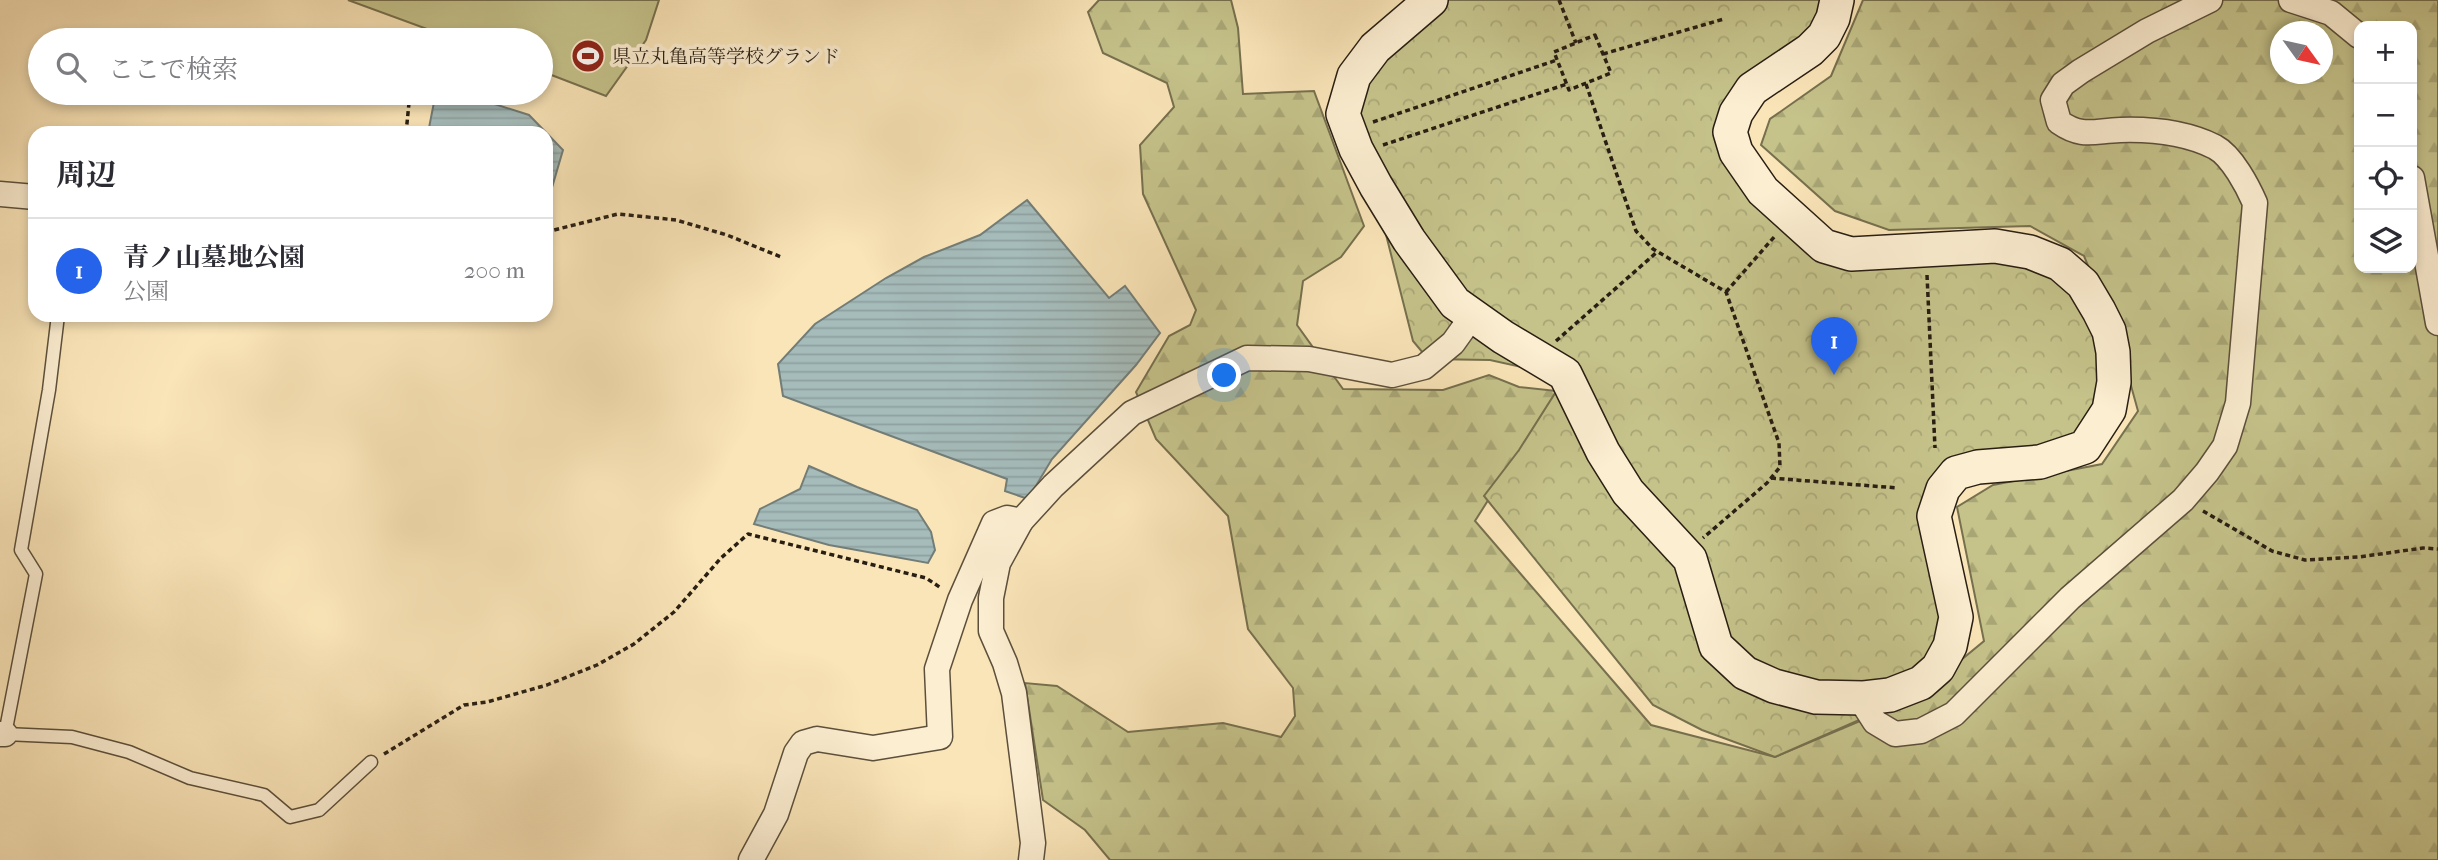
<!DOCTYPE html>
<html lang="ja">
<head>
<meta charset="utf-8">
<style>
  :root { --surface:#fff; --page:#f2f2f3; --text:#2b2b33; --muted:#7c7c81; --line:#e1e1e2; --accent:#2563eb }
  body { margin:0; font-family:"IM FELL French Canon","Noto Serif JP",serif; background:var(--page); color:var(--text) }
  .controls { position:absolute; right:21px; top:21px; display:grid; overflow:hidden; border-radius:14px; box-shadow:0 4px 10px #0003 }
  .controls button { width:63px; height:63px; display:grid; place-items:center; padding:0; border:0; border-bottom:2px solid var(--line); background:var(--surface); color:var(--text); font:35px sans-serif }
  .compass { position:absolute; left:2270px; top:21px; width:63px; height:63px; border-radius:50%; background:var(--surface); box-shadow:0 4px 10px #0003; rotate:123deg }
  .you { position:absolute; left:1225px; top:376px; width:24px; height:24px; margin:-18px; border:5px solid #fff; border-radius:50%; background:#1a73e8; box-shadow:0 0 0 10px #1a73e833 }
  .badge { display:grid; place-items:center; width:46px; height:46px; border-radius:50%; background:var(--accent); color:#fff; font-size:23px; font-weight:700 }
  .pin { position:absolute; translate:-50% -58px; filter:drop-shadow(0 2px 4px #0008) }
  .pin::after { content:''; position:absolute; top:37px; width:24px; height:21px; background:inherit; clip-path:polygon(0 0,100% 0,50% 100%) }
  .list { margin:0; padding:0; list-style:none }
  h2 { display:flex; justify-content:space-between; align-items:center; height:91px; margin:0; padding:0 28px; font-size:30px }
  h2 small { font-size:23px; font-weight:400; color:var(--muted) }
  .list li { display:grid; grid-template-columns:46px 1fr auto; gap:21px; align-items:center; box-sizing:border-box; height:105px; padding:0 28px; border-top:2px solid var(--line) }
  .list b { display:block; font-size:26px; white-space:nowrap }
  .list p { margin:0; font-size:23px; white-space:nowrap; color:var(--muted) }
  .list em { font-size:23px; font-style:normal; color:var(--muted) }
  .icon { flex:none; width:38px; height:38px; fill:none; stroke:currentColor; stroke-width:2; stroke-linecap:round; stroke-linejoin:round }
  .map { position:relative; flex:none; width:2438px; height:860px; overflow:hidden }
  .search { position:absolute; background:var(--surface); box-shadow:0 4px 10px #0003; left:28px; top:28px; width:525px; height:77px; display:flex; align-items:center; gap:18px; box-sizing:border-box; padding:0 24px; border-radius:38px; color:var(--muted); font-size:26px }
  .panel { position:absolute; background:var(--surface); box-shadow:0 4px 10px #0003; left:28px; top:126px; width:525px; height:196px; border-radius:21px }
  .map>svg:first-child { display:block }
  .forest { fill:url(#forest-firs); stroke:#76704e; stroke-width:2; fill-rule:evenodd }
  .park { fill:url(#park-crowns); stroke:#76704e; stroke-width:2 }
  .pitch { fill:#c5c28a; stroke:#76704e; stroke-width:2 }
  .water { fill:url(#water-rules); stroke:#737d78; stroke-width:2 }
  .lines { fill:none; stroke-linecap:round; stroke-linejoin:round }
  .lane-casing { stroke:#5c503c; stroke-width:15 }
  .street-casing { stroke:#5c503c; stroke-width:27 }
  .secondary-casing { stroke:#281e13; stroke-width:36 }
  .path { stroke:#281e13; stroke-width:3.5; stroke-dasharray:5 3.5; stroke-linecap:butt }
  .lane { stroke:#fceed1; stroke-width:12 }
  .street { stroke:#fceed1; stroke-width:24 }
  .secondary { stroke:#fceed1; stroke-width:33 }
  .labels { text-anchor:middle; stroke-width:7; stroke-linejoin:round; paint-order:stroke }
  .poi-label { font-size:19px; fill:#281e13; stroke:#fceed1; text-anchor:start }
</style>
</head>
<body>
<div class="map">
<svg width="2438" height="860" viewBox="0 0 2438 860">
  <defs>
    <pattern id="forest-firs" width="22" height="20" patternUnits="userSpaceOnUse" patternTransform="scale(1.75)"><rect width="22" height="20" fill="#c5c28a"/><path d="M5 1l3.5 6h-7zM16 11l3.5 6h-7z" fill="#a9a676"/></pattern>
    <pattern id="park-crowns" width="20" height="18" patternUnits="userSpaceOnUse" patternTransform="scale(1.75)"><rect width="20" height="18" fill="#c5c28a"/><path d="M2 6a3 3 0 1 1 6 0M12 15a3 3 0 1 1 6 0" fill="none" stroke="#a9a676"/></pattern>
    <pattern id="water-rules" width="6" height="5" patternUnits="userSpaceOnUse" patternTransform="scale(1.75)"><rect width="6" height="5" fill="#a5bcbb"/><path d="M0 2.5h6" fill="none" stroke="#8ea1a0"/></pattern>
  </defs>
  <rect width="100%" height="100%" fill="#fae5b8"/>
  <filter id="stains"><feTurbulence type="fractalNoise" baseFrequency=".00286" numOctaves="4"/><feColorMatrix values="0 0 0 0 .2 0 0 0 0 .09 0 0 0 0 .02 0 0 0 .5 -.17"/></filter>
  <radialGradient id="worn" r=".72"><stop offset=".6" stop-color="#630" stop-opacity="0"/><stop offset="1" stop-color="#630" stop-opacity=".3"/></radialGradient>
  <!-- forest -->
  <path class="forest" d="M1099 0H1231L1238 28 1243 94 1314 91 1364 226 1341 257 1303 281 1297 325 1343 389 1443 390 1489 375 1519 387 1557 391 1475 521 1651 725 1775 757 1915 698 1984 641 1957 507 1993 485 2102 464 2138 411 2117 335 2084 256 2030 226 1889 230 1835 211 1761 145 1770 119 1831 76 1863 0H2438V860H1110L1085 830 1043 800 1025 683 1057 686 1128 732 1223 723 1281 737 1295 716 1293 688 1248 629 1228 516 1156 439 1136 392 1169 336 1190 325 1196 310 1143 194 1140 145 1174 107 1167 83 1103 53 1088 12ZM2359 26H2412V268H2359ZM2280 32H2322V74H2280Z"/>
  <!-- park -->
  <polygon class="park" points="1415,0 1845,0 1801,72 1750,112 1744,149 1837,241 2077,266 2115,424 1975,476 1945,503 1962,626 1882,710 1775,757 1702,730 1653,705 1484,496 1519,450 1557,390 1540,371 1490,360 1428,359 1413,341 1345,73"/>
  <!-- pitch -->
  <polygon class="pitch" points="348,0 659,0 646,40 606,96 541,71 541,40 457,40"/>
  <!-- water -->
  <g class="water">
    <polygon points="435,97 482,100 529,115 563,150 546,208 546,133 428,133"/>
    <polygon points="1027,200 1109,298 1125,286 1160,333 1136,365 1052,459 1028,499 1005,491 1007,479 783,396 778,364 815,324 886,278 924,257 980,235"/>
    <polygon points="809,466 857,487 917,510 931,532 935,550 928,563 829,545 754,524 760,509 800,489"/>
  </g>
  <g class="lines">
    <defs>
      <polyline id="lane" points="58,315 49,390 21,550 36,574 5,734 72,737 129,752 190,778 264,795 290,817 319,810 371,762"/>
      <g id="street">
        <polyline points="2291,0 2331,13 2359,36"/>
        <polyline points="2412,178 2438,323"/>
        <polyline points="0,194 35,197"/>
        <path d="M1864 698 1866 708 1875 722 1895 734 1921 731 1954 714 2070 598 2183 500 2207 472 2225 446 2238 403 2255 203C2248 187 2232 156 2215 147 2187 133 2151 129 2120 130 2093 131 2082 138 2059 122L2053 100 2063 84 2081 71 2147 31 2210 0"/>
        <polyline points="0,734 5,734"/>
        <polyline points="751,860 776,814 796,753 803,743 817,739 873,748 940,737 937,669 960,600 994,523 1007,518 1021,521"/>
        <polyline points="1031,860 1033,843 1014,693 1005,663 991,631 991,598 998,563 1021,521 1053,486 1132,413 1247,358 1309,359 1392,375 1424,367 1453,343 1473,315"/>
      </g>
      <polyline id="secondary" points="1431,0 1375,48 1354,76 1343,114 1356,149 1376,186 1409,240 1455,303 1503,337 1565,374 1603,452 1628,492 1690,559 1716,646 1745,673 1774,686 1816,697 1864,698 1890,695 1921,683 1938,668 1950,646 1956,617 1934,516 1943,489 1956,473 1978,467 2040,462 2085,447 2109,410 2114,382 2113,352 2109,331 2099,311 2083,284 2060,264 2030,252 1995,246 1851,254 1824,246 1763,191 1736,152 1730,132 1736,113 1752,89 1810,50 1824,36 1833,18 1837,0"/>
    </defs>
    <!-- lane casing -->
    <use href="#lane" class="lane-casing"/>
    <!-- street casing -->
    <use href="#street" class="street-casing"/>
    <!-- secondary casing -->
    <use href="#secondary" class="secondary-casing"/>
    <!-- path -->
    <g class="path">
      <polyline points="1559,0 1576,43"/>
      <polygon points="1595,35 1611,73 1569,90 1554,52"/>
      <polyline points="1603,54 1724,19"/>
      <polyline points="1586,84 1636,231 1653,249 1726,292 1779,443 1780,467 1767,483 1703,538"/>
      <polyline points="1373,122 1557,60"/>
      <polyline points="406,133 410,93"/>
      <polyline points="1383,145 1567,84"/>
      <polyline points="546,232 618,214 676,220 727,235 781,257"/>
      <polyline points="1927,275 1935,448"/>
      <polyline points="1726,292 1775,236"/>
      <polyline points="1556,341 1657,252"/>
      <polyline points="1771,478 1898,488"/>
      <polyline points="2203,511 2272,551 2305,560 2359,557 2423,548 2438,549"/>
      <polyline points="384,754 464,705 487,702 547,685 597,665 634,644 674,612 721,558 748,534 926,578 941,588"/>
    </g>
    <!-- lane -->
    <use href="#lane" class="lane"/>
    <!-- street -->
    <use href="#street" class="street"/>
    <!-- secondary -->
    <use href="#secondary" class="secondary"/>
  </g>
  <!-- icons -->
  <defs>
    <symbol id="stadium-disc" viewBox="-11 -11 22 22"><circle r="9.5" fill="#8f2418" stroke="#fceed1"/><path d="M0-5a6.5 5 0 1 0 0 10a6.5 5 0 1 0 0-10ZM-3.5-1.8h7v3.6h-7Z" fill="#fff"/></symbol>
  </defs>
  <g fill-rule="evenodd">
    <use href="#stadium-disc" x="569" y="37" width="38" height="38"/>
  </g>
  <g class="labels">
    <!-- poi labels -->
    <g class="poi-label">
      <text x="612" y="63">県立丸亀高等学校グランド</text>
    </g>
  </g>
  <rect width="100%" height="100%" filter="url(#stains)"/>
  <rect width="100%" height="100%" fill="url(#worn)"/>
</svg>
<div class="controls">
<button>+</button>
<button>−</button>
<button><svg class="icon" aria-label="locate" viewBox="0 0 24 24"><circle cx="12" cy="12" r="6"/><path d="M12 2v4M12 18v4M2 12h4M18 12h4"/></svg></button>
<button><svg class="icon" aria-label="layers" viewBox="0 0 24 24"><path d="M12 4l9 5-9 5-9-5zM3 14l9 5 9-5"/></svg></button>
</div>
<svg class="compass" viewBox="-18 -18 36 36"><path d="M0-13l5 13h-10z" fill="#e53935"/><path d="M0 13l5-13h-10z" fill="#7c7c81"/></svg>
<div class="you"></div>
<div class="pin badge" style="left:1834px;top:375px">1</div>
<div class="search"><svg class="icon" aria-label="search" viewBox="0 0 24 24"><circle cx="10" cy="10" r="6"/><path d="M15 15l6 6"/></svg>ここで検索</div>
<section class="panel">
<h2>周辺<small></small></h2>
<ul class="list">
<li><span class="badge">1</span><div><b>青ノ山墓地公園</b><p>公園</p></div><em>200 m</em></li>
</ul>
</section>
</div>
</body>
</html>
